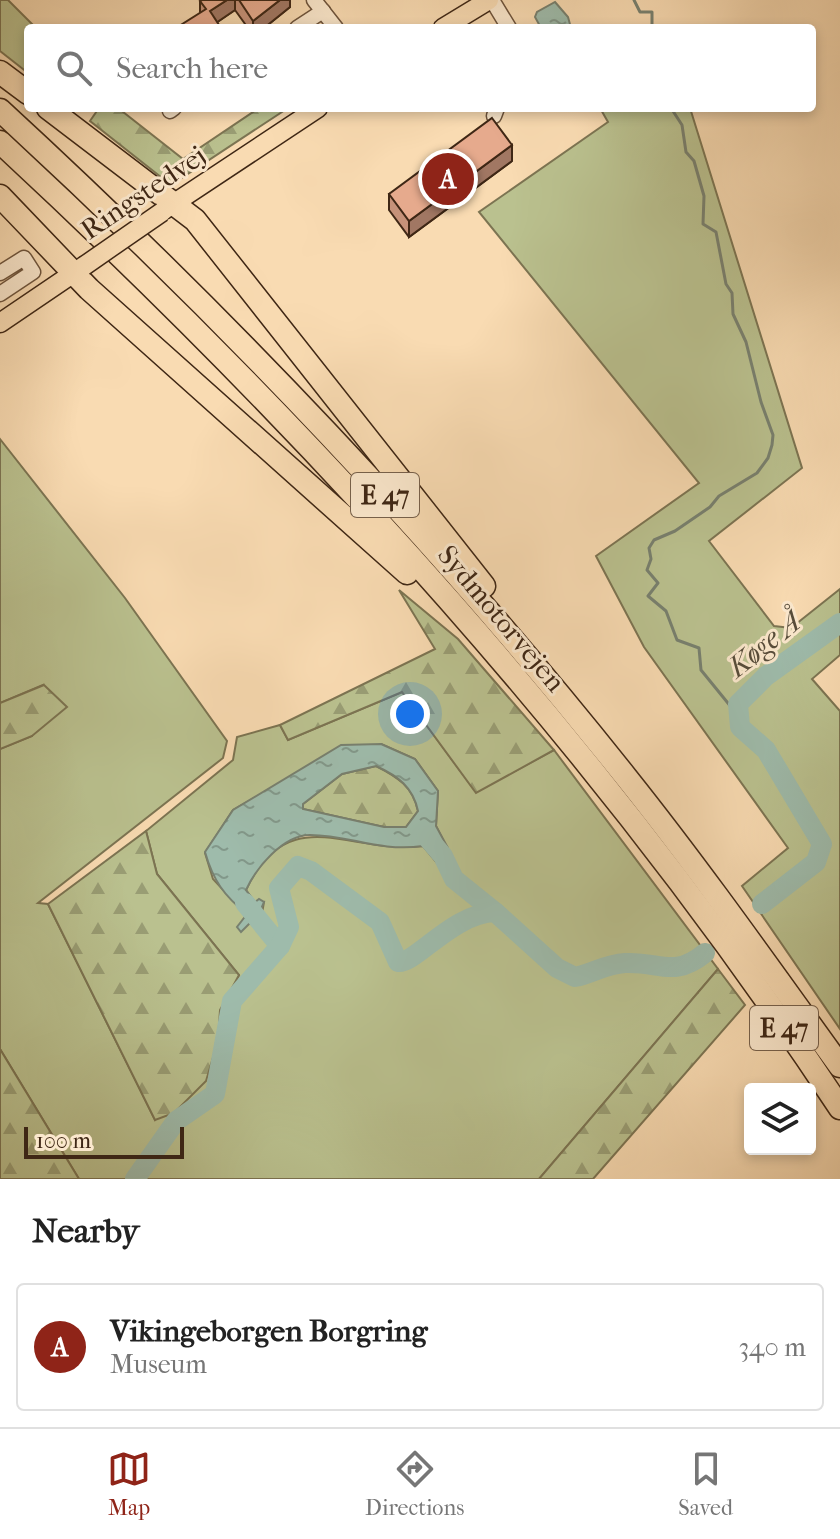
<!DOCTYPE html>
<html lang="en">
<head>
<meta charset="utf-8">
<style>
  :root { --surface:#fff; --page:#f2f2f2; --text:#222; --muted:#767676; --line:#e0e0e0; --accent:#8f2418 }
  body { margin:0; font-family:"IM FELL French Canon",serif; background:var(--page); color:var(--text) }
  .controls { position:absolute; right:24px; bottom:24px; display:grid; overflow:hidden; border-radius:8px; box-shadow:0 4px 12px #0003 }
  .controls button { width:72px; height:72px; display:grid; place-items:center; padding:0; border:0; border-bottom:2px solid var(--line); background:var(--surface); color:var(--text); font:40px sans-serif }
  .scale { position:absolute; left:24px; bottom:20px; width:160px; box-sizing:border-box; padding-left:8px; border:4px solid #3f2715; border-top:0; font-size:22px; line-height:28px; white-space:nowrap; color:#3f2715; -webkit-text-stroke:6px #fbe8cd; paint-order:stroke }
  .you { position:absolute; left:410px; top:714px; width:28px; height:28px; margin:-20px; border:6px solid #fff; border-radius:50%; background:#1a73e8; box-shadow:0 0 0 12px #1a73e833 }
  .badge { display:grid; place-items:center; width:52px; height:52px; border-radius:50%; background:var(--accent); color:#fff; font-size:26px; font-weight:700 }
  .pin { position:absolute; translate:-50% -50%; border:4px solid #fff; box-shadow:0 2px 8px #0006 }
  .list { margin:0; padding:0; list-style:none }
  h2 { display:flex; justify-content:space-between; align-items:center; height:104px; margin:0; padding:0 32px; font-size:34px }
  h2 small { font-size:26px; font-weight:400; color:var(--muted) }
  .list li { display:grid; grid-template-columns:52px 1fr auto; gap:24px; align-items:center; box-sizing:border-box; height:128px; margin:0 16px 16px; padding:0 16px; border:2px solid var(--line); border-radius:8px }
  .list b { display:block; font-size:30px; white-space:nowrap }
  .list p { margin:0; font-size:26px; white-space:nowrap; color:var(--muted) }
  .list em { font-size:26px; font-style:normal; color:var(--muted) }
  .icon { flex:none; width:44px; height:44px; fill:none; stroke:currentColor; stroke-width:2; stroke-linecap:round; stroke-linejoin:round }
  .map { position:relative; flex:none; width:840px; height:1179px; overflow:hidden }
  .search { position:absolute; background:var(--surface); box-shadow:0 4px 12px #0003; left:24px; right:24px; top:24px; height:88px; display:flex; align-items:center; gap:20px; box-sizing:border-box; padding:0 28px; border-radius:8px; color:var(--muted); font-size:30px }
  .sheet { height:248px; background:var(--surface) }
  nav { display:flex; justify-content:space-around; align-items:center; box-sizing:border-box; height:112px; border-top:2px solid var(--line); background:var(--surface); font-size:22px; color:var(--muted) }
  nav a { display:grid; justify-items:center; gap:4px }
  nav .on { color:var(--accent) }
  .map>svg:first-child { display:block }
  .grass { fill:#bac18f; stroke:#7c7452; stroke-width:2; fill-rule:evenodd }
  .forest { fill:url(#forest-firs); stroke:#7c7452; stroke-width:2 }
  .water { fill:url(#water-ripples); stroke:#78806f; stroke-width:2; fill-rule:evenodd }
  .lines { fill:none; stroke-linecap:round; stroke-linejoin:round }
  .stream { stroke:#78806f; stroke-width:3 }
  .river { stroke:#9ebbab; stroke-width:20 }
  .minor-casing { stroke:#6e543c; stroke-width:17 }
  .major-casing { stroke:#3f2715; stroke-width:21 }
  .highway-casing { stroke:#3f2715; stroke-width:25 }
  .minor { stroke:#fbe8cd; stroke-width:14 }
  .major { stroke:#f9dbb2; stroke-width:18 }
  .highway { stroke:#f9dbb2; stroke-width:22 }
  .major-bridge-casing { stroke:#3f2715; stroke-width:21; stroke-linecap:butt }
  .major-bridge { stroke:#f9dbb2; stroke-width:18 }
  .wall { fill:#c69279; stroke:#3f2715; stroke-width:2 }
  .shaded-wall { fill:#a17763; stroke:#3f2715; stroke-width:2 }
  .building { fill:#e6aa8d; stroke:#3f2715; stroke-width:2 }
  .labels { text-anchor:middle; stroke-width:6; stroke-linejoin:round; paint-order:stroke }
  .shield { fill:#fbe8cd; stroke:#77614c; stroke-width:2 }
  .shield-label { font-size:26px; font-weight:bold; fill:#3f2715 }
  .street-label { font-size:28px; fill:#3f2715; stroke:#fbe8cd }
  .water-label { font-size:30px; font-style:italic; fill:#574c3a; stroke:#fbe8cd }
</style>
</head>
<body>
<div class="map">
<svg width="840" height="1179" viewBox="0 0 840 1179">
  <defs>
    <pattern id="forest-firs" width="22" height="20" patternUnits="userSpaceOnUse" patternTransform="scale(2)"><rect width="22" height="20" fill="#bac18f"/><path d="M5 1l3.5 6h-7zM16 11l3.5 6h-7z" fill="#999d74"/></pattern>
    <pattern id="water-ripples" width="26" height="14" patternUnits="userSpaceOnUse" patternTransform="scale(2)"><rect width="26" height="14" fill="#9ebbab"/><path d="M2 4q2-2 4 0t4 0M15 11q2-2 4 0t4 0" fill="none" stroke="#82988a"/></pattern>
  </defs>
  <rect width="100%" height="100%" fill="#f9dbb2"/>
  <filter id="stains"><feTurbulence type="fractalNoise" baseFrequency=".0025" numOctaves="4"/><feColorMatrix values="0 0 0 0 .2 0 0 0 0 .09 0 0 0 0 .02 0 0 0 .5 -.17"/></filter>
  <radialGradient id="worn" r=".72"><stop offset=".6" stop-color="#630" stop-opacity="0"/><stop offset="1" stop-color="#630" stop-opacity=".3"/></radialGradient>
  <!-- grass -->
  <g class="grass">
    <polygon points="0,0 8,0 36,28 28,28 28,73 0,51"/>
    <polygon points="600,108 690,108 802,468 709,541 774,626 791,628 840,589 840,655 812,679 840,711 840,1029 742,886 788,848 644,647 596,556 699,483 479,212 608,122"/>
    <path d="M0 439 125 598 227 741 223 758 38 903 48 904 155 1120 218 1041 220 1010 239 975 157 874 146 831 233 760 237 737 280 725 288 740 402 692 476 792 554 750 718 969 539 1179H79L0 1049V749L32 736 43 685 0 703ZM381 744 415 759 438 791 436 826 447 848 437 863 423 846C349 855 289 799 246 890L255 903 264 902 260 925 252 921 213 879 205 853 233 810 277 785Z"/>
  </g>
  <!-- forest -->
  <g class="forest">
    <polygon points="99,108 118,108 183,159 259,108 288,108 171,185 90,121"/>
    <polygon points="399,590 458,639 554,750 476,793 402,692 288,740 280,725 435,649"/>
    <polygon points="44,685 67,707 32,736 0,749 0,703"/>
    <path d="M376 766C398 777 413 787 418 811L406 827H384L303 809V804L342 774Z"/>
    <polygon points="146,831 157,874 239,975 220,1010 218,1041 206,1081 174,1113 155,1120 48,904"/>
    <polygon points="718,969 745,1005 593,1179 539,1179"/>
    <polygon points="0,1049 79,1179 0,1179"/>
  </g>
  <!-- water -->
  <g class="water">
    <polygon points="555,2 568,17 571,28 541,28 535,17 537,12"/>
    <path d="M381 744 415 759 438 791 436 826 448 848 438 863 423 846C377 852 350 835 310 835 283 835 256 868 246 890L255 902 259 899 264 902 259 914 261 925 252 921 241 932 237 927 247 914C224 896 213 880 205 852L233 810 341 745ZM376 766C398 776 413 787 418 811L406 827H384L303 809V804L342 774Z"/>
  </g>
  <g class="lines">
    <!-- stream -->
    <g class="stream">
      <polyline points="634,0 640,12 652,12 652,28"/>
      <polyline points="671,108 682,125 686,152 694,161 704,196 703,224 716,232 726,284 732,293 733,314 746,342 761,402 773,435 772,445 768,458 757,473 719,496 710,507 675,531 654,540 649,548 651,559 647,570 658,583 648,596 666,611 677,640 699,648 701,670 736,713"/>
    </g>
    <!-- river -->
    <g class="river">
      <polyline points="426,836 443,856 454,879 495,912"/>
      <polyline points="245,903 280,946"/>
      <polyline points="762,904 816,862 822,844 766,750 740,727 738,704 766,676 840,623"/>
      <path d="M135 1179 176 1121 215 1094 232 1001 280 946 289 927 279 888 298 866 311 871 380 922 398 962C414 965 453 913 495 912L557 968 575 977C592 974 605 964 625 963 660 961 673 979 705 953"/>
    </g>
    <defs>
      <g id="minor">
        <polyline points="314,0 336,28"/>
        <polyline points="492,0 509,28"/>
        <polyline points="297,28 323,11"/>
        <polyline points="170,111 174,108"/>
        <polyline points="494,116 497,108"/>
        <polyline points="0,273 24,258 33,272 0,294"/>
      </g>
      <g id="major">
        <polyline points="443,28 489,0"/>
        <polyline points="164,210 318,108"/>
        <polyline points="0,323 84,266"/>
      </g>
      <g id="highway">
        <polyline points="0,72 28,93"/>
        <polyline points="48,108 195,220 484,586"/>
        <path d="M0 110C225 317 436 538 626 777 701 871 770 969 840 1066"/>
        <path d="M0 142C313 432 604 751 840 1108"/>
        <polyline points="0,196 89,289 407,573"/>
      </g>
    </defs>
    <!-- minor casing -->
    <use href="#minor" class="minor-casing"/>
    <!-- major casing -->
    <use href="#major" class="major-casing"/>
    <!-- highway casing -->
    <use href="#highway" class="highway-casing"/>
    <!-- minor -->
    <use href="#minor" class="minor"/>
    <!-- major -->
    <use href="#major" class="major"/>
    <!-- highway -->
    <use href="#highway" class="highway"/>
    <defs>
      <polyline id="major-bridge" points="84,266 162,212"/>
    </defs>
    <!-- major-bridge casing -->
    <use href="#major-bridge" class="major-bridge-casing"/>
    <!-- major-bridge -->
    <use href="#major-bridge" class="major-bridge"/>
  </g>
  <!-- wall -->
  <g class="wall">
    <polygon points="202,0 290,0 290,7 264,28 248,28 235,10 217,22 200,12 200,1"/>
    <polygon points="512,161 409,237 389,210 389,194"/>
  </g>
  <!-- shaded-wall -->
  <g class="shaded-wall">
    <polygon points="227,0 235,0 235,10 210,27 210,11"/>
    <polygon points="280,0 290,0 290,7 264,28 253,28 253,21"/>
    <polygon points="512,145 512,161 409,237 409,221"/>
  </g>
  <!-- building -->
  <g class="building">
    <polygon points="202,0 227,0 210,11 221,28 176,28 206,9 200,1"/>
    <polygon points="239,0 280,0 253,21"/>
    <polygon points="492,118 512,145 409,221 389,194"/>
  </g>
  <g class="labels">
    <!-- shield labels -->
    <g class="shield">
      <rect x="351" y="473" width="68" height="44" rx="6"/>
      <rect x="750" y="1006" width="68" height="44" rx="6"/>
    </g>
    <g class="shield-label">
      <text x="385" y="504">E 47</text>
      <text x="784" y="1037">E 47</text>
    </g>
    <!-- street labels -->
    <g class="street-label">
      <text transform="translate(143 192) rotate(-34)" y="10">Ringstedvej</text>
      <text transform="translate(502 618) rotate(50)" y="10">Sydmotorvejen</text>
    </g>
    <!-- water labels -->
    <g class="water-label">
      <text transform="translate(764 644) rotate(-39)" y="10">Køge Å</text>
    </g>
  </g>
  <rect width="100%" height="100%" filter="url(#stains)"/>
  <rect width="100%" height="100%" fill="url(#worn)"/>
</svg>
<div class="controls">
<button><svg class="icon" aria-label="layers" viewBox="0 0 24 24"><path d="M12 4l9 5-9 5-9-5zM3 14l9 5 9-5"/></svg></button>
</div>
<div class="scale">100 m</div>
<div class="you"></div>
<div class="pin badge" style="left:448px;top:179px">A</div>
<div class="search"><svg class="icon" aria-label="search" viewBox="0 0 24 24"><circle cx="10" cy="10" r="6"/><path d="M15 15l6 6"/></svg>Search here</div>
</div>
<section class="sheet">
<h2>Nearby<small></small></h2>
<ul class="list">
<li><span class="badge">A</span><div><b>Vikingeborgen Borgring</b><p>Museum</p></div><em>340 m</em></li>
</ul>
</section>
<nav>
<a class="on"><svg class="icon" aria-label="map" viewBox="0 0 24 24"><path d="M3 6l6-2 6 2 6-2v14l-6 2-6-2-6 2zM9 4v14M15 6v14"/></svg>Map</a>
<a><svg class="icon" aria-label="directions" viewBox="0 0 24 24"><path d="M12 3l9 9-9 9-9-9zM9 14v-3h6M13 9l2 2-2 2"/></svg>Directions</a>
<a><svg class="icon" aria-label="saved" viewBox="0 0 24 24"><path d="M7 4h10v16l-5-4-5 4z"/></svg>Saved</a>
</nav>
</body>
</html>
